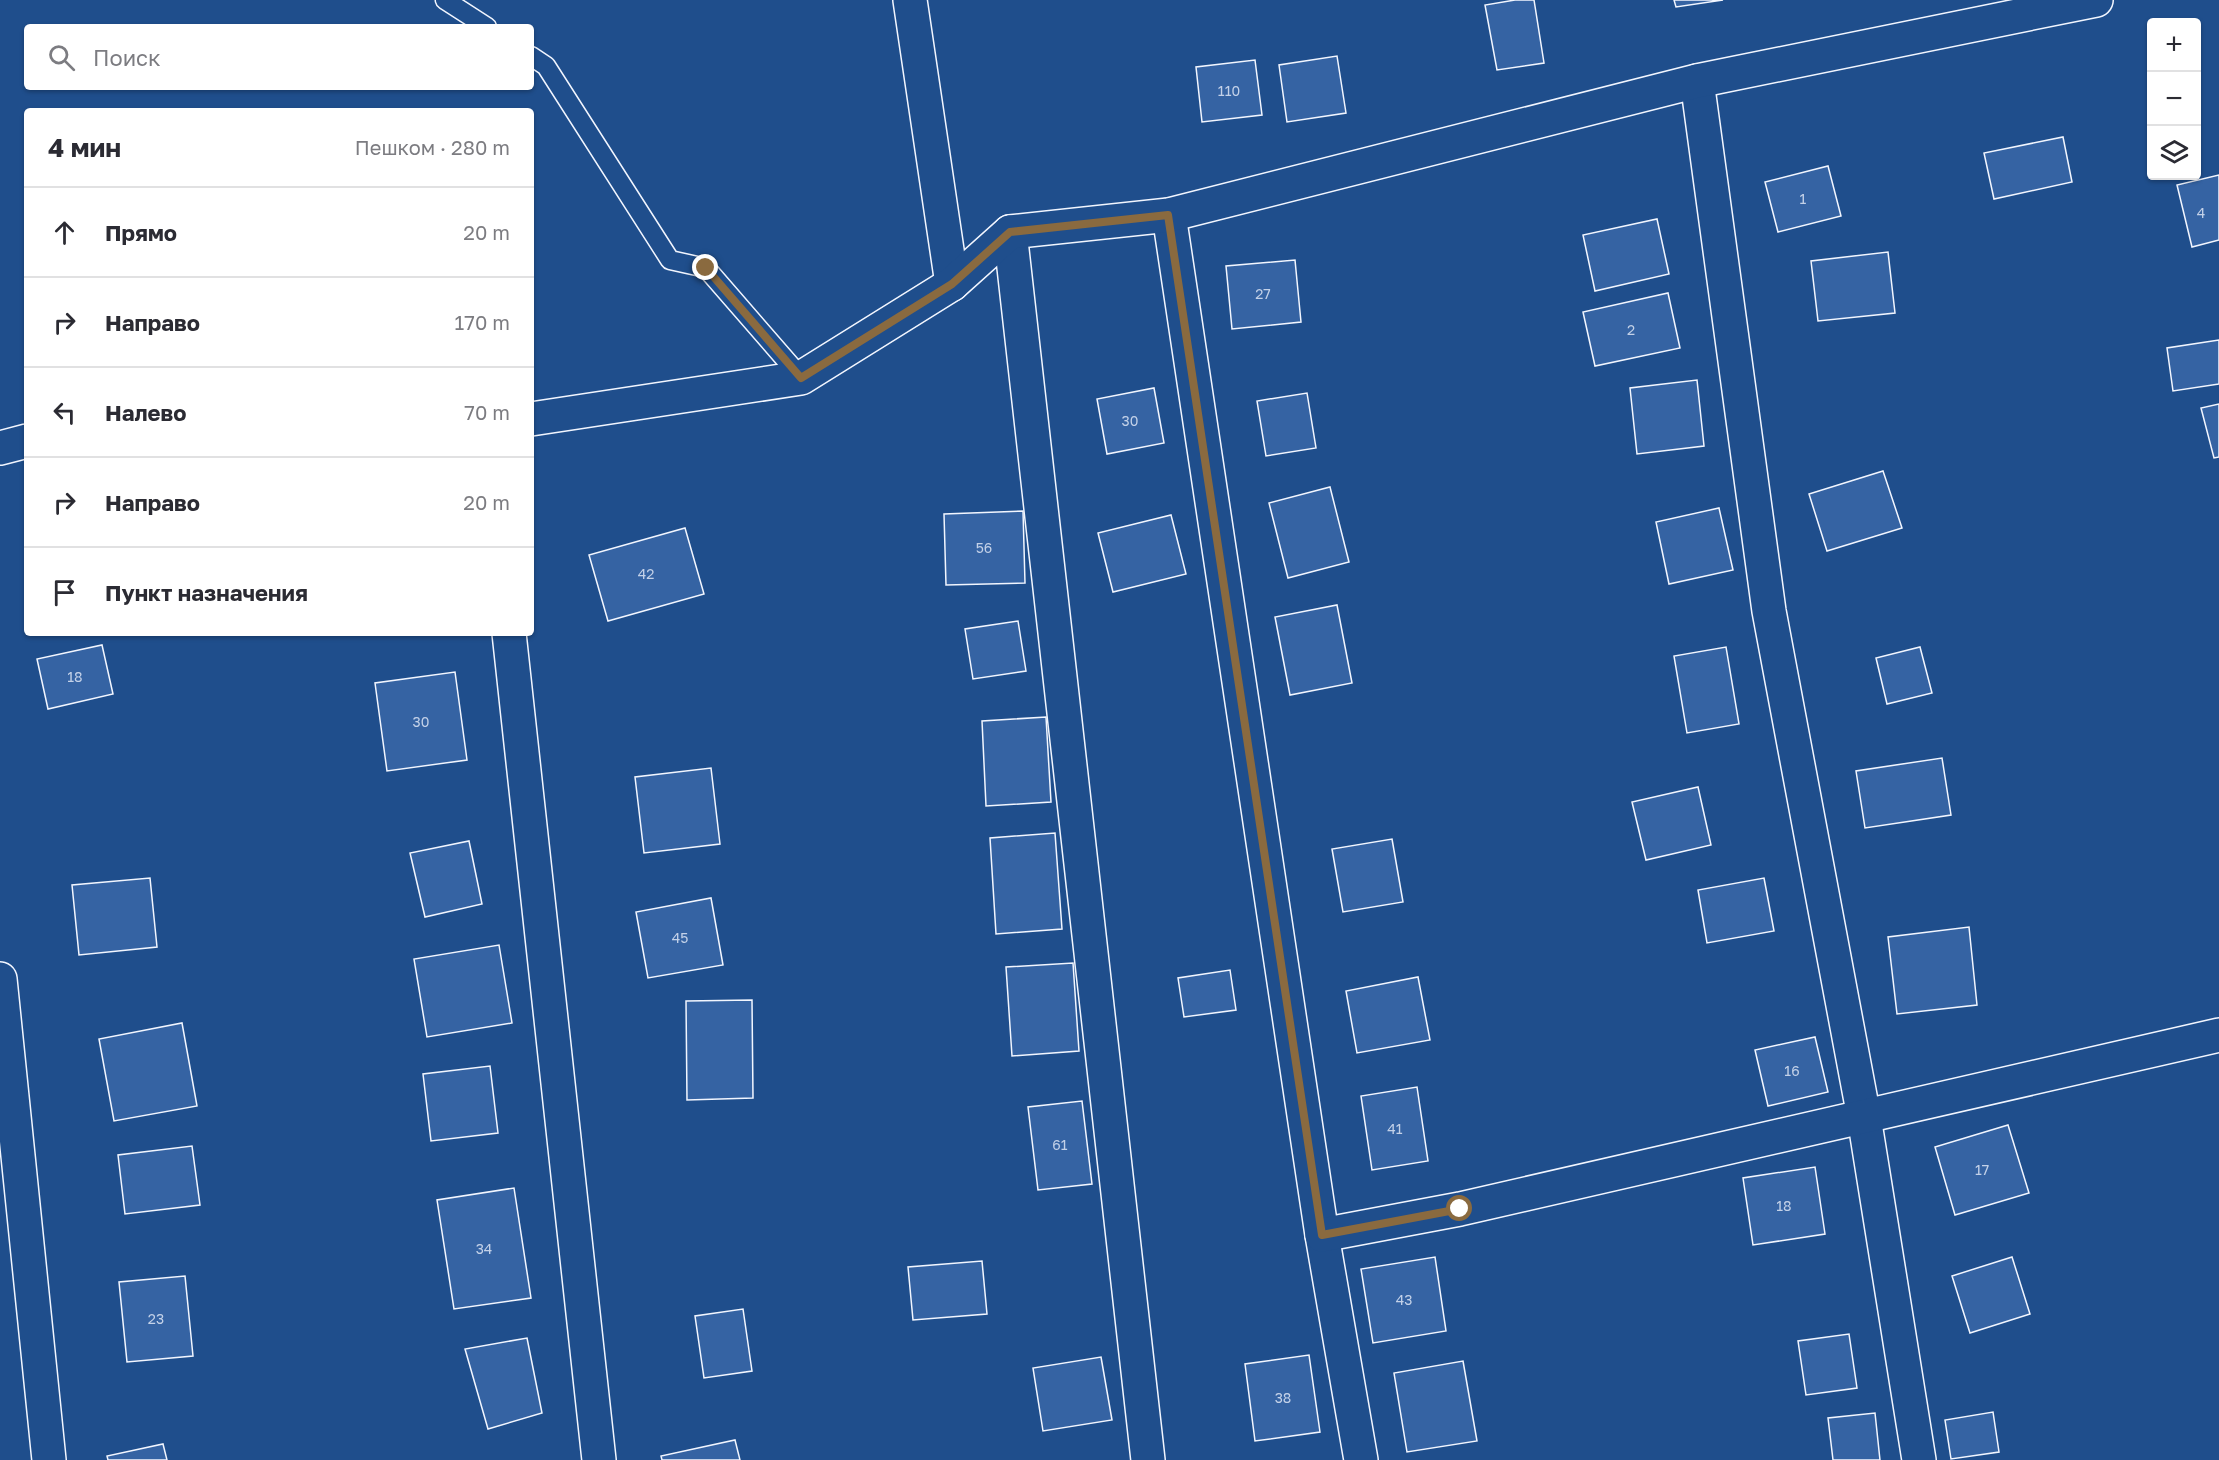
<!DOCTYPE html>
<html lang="ru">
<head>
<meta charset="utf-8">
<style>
  :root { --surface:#fff; --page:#f7f7f7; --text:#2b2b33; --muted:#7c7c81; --line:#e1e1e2 }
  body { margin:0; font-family:"Golos Text",sans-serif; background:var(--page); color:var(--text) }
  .controls { position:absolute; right:18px; top:18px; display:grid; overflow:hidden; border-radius:6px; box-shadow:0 2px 4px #0004 }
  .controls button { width:54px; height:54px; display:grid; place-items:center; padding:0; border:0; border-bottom:2px solid var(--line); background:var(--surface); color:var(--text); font:30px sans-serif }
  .stop { position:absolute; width:18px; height:18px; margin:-14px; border:4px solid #8a6a3f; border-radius:50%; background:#fff }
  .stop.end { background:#8a6a3f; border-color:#fff; box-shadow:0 2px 6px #0008 }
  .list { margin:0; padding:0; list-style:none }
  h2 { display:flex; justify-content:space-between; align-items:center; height:78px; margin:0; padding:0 24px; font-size:26px }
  h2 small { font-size:20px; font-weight:400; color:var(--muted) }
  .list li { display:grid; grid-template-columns:39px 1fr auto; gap:18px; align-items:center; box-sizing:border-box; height:90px; padding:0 24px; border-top:2px solid var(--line) }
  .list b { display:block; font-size:22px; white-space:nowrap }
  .list em { font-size:20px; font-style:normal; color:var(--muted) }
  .icon { flex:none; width:33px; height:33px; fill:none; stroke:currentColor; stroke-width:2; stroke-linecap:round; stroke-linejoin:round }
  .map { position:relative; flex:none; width:2219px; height:1460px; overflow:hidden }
  .search { position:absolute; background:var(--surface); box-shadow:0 2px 4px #0004; left:24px; top:24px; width:510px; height:66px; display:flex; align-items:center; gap:15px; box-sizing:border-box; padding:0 21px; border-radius:6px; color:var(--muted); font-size:22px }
  .panel { position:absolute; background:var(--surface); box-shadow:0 2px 4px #0004; left:24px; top:108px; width:510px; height:528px; border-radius:6px }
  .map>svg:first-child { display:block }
  .building { fill:#3563a3; stroke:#f2f6ff; stroke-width:1.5 }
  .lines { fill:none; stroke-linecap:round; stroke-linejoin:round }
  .lane-casing { stroke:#f2f6ff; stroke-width:21 }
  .street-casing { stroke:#f2f6ff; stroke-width:36 }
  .lane { stroke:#1f4e8c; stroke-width:18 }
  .street { stroke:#1f4e8c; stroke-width:33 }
  .route { stroke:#8a6a3f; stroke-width:8 }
  .labels { text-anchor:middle; stroke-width:4.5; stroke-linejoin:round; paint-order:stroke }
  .number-label { font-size:14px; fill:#c3d1e8 }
</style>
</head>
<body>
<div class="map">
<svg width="2219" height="1460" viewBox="0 0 2219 1460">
  <rect width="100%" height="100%" fill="#1f4e8c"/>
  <!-- building -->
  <g class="building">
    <polygon points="1515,0 1534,0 1544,63 1497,70 1485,5"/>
    <polygon points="1674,0 1723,0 1676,7"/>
    <polygon points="1337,56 1346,113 1287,122 1279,65"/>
    <polygon points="1255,60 1262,115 1202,122 1196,67"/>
    <polygon points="2063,137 2072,182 1994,199 1984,153"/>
    <polygon points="1828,166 1841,216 1778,232 1765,182"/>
    <polygon points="2219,175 2219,240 2192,247 2177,185"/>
    <polygon points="1657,219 1669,274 1595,291 1583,235"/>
    <polygon points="1888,252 1895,313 1818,321 1811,261"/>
    <polygon points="1295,260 1301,322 1232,329 1226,266"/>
    <polygon points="1668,293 1680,348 1595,366 1583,312"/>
    <polygon points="2219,340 2219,384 2173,391 2167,348"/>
    <polygon points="1697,380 1704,446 1637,454 1630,388"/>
    <polygon points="1154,388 1164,443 1107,454 1097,399"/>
    <polygon points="1307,393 1316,448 1266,456 1257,401"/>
    <polygon points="2219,404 2219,457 2214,458 2201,408"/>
    <polygon points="1883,471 1902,528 1827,551 1809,494"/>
    <polygon points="1330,487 1349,562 1288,578 1269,503"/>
    <polygon points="1719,508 1733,570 1669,584 1656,522"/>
    <polygon points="1023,511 1025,583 946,585 944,514"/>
    <polygon points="1171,515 1186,574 1113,592 1098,533"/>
    <polygon points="685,528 704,594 608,621 589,555"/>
    <polygon points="1337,605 1352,683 1290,695 1275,617"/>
    <polygon points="1018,621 1026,671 973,679 965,629"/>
    <polygon points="102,645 113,694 48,709 37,659"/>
    <polygon points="1726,647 1739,724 1687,733 1674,656"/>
    <polygon points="1920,647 1932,693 1887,704 1876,658"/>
    <polygon points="455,672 467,760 387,771 375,683"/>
    <polygon points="1046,717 1051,802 986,806 982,721"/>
    <polygon points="1942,758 1951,815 1865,828 1856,771"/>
    <polygon points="711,768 720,844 644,853 635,777"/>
    <polygon points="1698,787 1711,845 1646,860 1632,802"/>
    <polygon points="1055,833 1062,929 996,934 990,838"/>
    <polygon points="1392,839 1403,902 1343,912 1332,849"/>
    <polygon points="469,841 482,904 425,917 410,853"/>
    <polygon points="150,878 157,947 79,955 72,885"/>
    <polygon points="1764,878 1774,931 1707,943 1698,890"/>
    <polygon points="711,898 723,965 648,978 636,912"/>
    <polygon points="1969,927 1977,1005 1897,1014 1888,937"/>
    <polygon points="499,945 512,1023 427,1037 414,959"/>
    <polygon points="1073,963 1079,1051 1012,1056 1006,967"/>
    <polygon points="1230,970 1236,1010 1184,1017 1178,978"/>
    <polygon points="1418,977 1430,1040 1357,1053 1346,991"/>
    <polygon points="752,1000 753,1098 687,1100 686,1001"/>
    <polygon points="182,1023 197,1106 114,1121 99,1039"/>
    <polygon points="1815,1037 1828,1092 1768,1106 1755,1050"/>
    <polygon points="490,1066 498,1133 431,1141 423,1074"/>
    <polygon points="1417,1087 1428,1161 1372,1170 1361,1096"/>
    <polygon points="1082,1101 1092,1184 1038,1190 1028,1107"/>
    <polygon points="2008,1125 2029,1193 1955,1215 1935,1147"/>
    <polygon points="192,1146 200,1205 125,1214 118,1155"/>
    <polygon points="1815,1167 1825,1234 1753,1245 1743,1178"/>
    <polygon points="514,1188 531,1298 454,1309 437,1200"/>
    <polygon points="1435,1257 1446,1331 1373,1343 1361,1269"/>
    <polygon points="2012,1257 2030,1314 1970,1333 1952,1276"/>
    <polygon points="982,1261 987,1314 913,1320 908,1267"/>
    <polygon points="185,1276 193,1356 127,1362 119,1282"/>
    <polygon points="743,1309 752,1371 704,1378 695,1316"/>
    <polygon points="1849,1334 1857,1388 1806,1395 1798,1341"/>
    <polygon points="527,1338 542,1413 488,1429 465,1349"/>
    <polygon points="1309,1355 1320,1432 1255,1441 1245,1364"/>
    <polygon points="1101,1357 1112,1420 1043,1431 1033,1368"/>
    <polygon points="1463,1361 1477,1441 1407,1452 1394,1373"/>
    <polygon points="1993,1412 1999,1452 1951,1459 1945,1420"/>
    <polygon points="1875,1413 1880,1460 1833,1460 1828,1418"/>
    <polygon points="735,1440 740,1460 662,1460 661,1456"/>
    <polygon points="163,1444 167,1460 108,1460 107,1456"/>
  </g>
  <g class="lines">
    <defs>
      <g id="lane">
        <polyline points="445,0 487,27"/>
        <polyline points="531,56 546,66 670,260 706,268 805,382"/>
      </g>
      <g id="street">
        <polyline points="910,0 952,284"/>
        <polyline points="1697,81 1769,611 1864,1117 1919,1460"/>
        <polyline points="1169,215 1322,1235 1361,1460"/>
        <polyline points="1010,232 1148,1460"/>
        <polyline points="531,419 801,378 952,284 1010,232 1169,215 1697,81 2096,0"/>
        <polyline points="0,448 27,441"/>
        <polyline points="509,633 599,1460"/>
        <polyline points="0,979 49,1460"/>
        <polyline points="1322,1235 1460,1209 2219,1035"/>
      </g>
    </defs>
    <!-- lane casing -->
    <use href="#lane" class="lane-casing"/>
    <!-- street casing -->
    <use href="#street" class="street-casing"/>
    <!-- lane -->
    <use href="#lane" class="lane"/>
    <!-- street -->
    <use href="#street" class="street"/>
  </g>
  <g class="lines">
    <!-- route -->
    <polyline class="route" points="706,268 801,378 952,284 1010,232 1168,215 1322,1235 1460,1209"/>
  </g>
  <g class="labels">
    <!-- number labels -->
    <g class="number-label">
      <text x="1229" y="96">110</text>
      <text x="1803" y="204">1</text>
      <text x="2201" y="218">4</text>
      <text x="1263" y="299">27</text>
      <text x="1631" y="335">2</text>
      <text x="1130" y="426">30</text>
      <text x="984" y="553">56</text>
      <text x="646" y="579">42</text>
      <text x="75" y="682">18</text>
      <text x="421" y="727">30</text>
      <text x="680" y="943">45</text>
      <text x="1792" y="1076">16</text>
      <text x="1395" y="1134">41</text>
      <text x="1060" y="1150">61</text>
      <text x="1982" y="1175">17</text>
      <text x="1784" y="1211">18</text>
      <text x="484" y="1254">34</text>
      <text x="1404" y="1305">43</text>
      <text x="156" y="1324">23</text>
      <text x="1283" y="1403">38</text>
    </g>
  </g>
</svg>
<div class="controls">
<button>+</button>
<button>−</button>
<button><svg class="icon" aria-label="layers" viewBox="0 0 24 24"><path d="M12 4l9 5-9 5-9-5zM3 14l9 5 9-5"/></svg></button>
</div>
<div class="stop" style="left:1460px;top:1209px"></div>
<div class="stop end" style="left:706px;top:268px"></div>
<div class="search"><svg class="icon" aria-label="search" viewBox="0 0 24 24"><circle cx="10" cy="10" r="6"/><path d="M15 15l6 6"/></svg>Поиск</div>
<section class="panel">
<h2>4 мин<small>Пешком · 280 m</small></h2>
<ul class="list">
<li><svg class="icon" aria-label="ahead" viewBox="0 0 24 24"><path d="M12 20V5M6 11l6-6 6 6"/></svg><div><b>Прямо</b></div><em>20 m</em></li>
<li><svg class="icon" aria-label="right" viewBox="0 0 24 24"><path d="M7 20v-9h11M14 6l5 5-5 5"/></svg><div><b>Направо</b></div><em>170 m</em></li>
<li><svg class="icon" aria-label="left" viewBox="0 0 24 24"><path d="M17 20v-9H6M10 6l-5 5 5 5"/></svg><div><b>Налево</b></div><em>70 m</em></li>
<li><svg class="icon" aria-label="right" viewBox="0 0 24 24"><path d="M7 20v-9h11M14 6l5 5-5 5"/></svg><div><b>Направо</b></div><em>20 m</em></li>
<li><svg class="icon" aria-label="arrive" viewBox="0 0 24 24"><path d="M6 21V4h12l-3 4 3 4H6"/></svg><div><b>Пункт назначения</b></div></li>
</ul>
</section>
</div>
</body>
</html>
